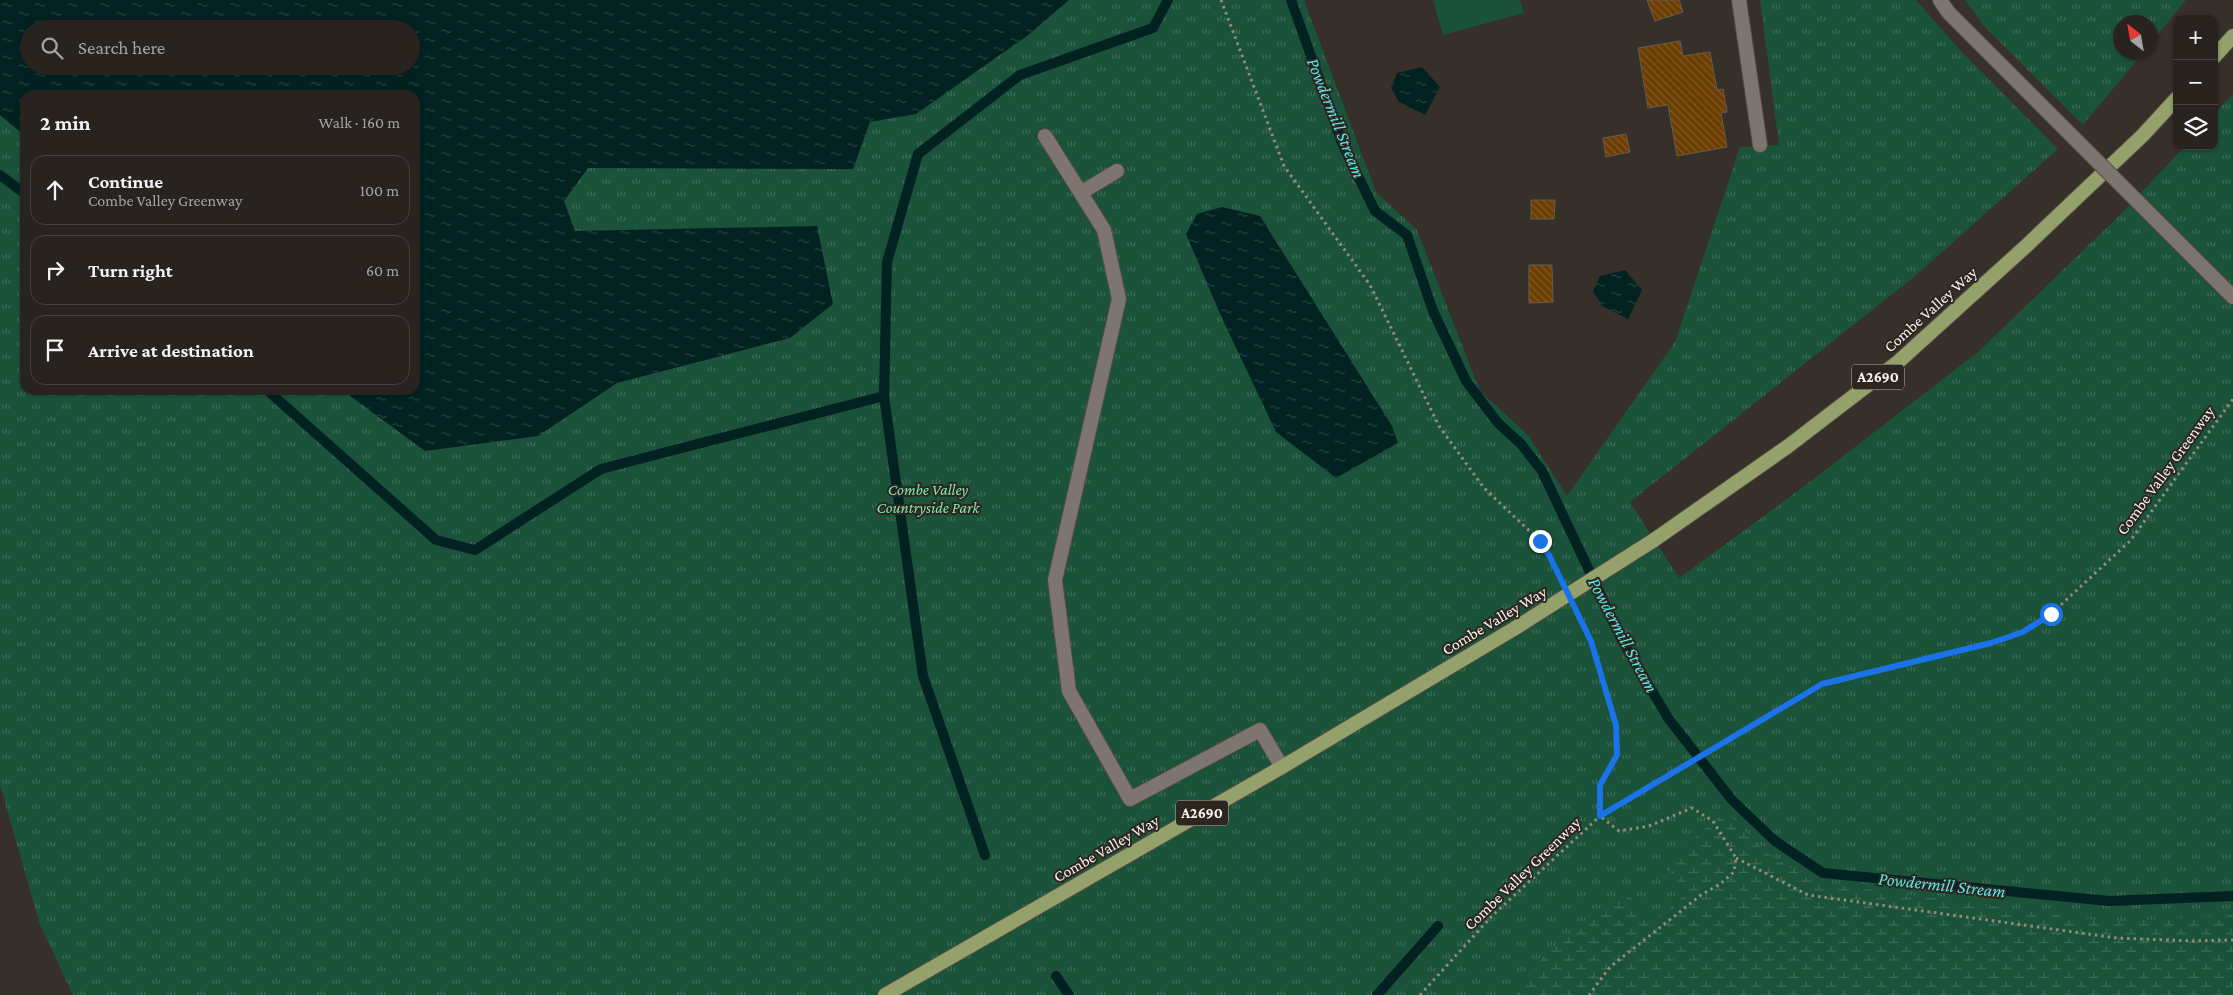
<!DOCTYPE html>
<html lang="en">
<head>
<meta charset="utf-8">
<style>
  :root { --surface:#29231f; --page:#312b28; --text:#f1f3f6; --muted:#a5a4a4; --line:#45403d }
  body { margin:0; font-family:"Crimson Pro",serif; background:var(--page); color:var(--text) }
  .controls { position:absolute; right:15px; top:15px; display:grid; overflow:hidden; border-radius:10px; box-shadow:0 1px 4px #0004 }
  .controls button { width:45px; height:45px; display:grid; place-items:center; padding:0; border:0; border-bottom:1px solid var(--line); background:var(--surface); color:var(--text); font:25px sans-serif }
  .compass { position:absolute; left:2113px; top:15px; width:45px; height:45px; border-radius:50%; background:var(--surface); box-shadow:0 1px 4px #0004; rotate:329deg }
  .stop { position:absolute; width:15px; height:15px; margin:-11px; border:4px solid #1a73e8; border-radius:50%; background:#fff }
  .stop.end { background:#1a73e8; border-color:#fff; box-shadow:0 1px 5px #0008 }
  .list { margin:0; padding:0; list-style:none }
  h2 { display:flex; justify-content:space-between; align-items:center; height:65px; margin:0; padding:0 20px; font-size:21px }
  h2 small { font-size:16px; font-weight:400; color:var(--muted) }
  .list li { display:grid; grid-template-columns:32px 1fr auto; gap:15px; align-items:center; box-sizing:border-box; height:70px; margin:0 10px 10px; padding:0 10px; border:1px solid var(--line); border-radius:15px }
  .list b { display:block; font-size:19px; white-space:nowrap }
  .list p { margin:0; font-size:16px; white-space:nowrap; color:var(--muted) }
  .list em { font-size:16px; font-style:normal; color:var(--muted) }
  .icon { flex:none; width:28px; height:28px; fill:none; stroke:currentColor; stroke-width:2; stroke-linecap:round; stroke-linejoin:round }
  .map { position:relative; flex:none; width:2233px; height:995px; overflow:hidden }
  .search { position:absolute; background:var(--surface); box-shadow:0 1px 4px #0004; left:20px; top:20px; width:400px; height:55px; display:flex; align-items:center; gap:12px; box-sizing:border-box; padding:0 18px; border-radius:28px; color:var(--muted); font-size:19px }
  .panel { position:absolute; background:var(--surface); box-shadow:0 1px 4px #0004; left:20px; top:90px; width:400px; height:305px; border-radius:15px }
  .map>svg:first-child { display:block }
  .grass { fill:url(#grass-tufts); fill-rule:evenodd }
  .wetland { fill:url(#wetland-marsh) }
  .pitch { fill:#1b523a }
  .water { fill:url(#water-ripples); fill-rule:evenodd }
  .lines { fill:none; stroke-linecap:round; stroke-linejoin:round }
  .stream { stroke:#022222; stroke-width:10 }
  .building { fill:url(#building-back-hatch); stroke:#645c54 }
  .service-casing { stroke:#534c46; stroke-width:16 }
  .primary-casing { stroke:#534c46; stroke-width:16 }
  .path { stroke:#918a85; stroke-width:3; stroke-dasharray:2.5 4; stroke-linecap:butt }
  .service { stroke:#7e756e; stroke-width:14 }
  .primary { stroke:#94a16b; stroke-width:14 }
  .service-bridge-casing { stroke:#534c46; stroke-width:16; stroke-linecap:butt }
  .primary-bridge-casing { stroke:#534c46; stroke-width:16; stroke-linecap:butt }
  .service-bridge { stroke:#7e756e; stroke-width:14 }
  .primary-bridge { stroke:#94a16b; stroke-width:14 }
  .route { stroke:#1a73e8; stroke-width:6 }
  .labels { text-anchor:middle; stroke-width:4; stroke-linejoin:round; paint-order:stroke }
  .shield { fill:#2d261f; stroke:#bcb6b1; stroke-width:1 }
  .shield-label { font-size:15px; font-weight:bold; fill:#f9f4ef }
  .street-label { font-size:16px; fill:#f9f4ef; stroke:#2d261f }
  .park-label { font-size:16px; font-style:italic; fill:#7ee8b6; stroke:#2d261f }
  .water-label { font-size:18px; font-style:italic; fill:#57e8e9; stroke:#2d261f }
</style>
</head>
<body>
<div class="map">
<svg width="2233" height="995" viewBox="0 0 2233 995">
  <defs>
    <pattern id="grass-tufts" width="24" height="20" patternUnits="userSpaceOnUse" patternTransform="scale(1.25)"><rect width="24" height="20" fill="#1b523a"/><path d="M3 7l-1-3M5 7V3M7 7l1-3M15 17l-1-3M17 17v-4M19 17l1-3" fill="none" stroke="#3d6c57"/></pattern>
    <pattern id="wetland-marsh" width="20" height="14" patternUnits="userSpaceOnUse" patternTransform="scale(1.25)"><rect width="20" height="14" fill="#1b523a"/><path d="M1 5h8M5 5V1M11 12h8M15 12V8" fill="none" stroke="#3d6c57"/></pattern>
    <pattern id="water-ripples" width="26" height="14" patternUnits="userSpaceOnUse" patternTransform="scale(1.25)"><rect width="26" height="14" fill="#022222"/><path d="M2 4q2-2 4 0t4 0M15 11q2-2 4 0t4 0" fill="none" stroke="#284342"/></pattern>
    <pattern id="building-back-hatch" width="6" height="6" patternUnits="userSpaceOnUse" patternTransform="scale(1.25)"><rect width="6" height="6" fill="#6b3d00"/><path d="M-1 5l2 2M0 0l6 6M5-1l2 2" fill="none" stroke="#815a26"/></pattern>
  </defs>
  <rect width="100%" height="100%" fill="#372f29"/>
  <!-- grass -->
  <g class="grass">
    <path d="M0 0H1304L1376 192 1417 230 1480 391 1528 435 1567 496 1675 342 1740 147 1779 145 1760 0H1916L1959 49 2058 149 1914 277 1630 502 1679 578 1798 491 1978 352 2122 213 2185 146H2214V114L2233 94V995H73L40 925 0 785ZM29 29H411V66H29ZM25 95H415V390H25Z"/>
    <polygon points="1965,0 2186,0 2151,43 2150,22 2120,22 2120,52 2143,53 2083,125 1983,25"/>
  </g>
  <!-- wetland -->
  <polygon class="wetland" points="1726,811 1765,852 1814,882 2110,922 2233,915 2233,995 1517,995 1546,953 1624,890 1652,923 1686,894 1665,864"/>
  <!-- pitch -->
  <polygon class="pitch" points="1433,0 1520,0 1524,13 1443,35"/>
  <!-- water -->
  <g class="water">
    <path d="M0 0H1069L1027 36 916 114 870 122 853 169 588 168 564 201 575 231 817 226 833 304 790 338 617 383 538 436 425 451 342 390H415V95H25V136L0 115ZM29 29H411V66H29Z"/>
    <polygon points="1422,67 1440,87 1425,115 1399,102 1391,88 1397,73"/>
    <polygon points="1222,207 1260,216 1392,426 1398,443 1336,478 1276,432 1221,316 1186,234 1197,214"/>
    <polygon points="1625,270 1642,290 1628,319 1602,306 1593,291 1600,276"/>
  </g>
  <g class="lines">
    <!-- stream -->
    <g class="stream">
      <polyline points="1291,0 1342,143 1375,211 1407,235 1433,311 1466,381 1498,423 1521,444 1542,471 1622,640 1668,718 1732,800 1775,841 1823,873 2109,901 2233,896"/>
      <polyline points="0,175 25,194"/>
      <polyline points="267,390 436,540 475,550 601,469 884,396"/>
      <polyline points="985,855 923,676 884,396 887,262 918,154 1020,75 1153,28 1168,0"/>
      <polyline points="1056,976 1069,995"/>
      <polyline points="1377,995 1438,926"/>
    </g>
  </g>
  <!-- building -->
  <g class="building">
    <polygon points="1647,0 1679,0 1683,12 1655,21"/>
    <polygon points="1680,41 1683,56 1710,52 1717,90 1723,89 1727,112 1721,113 1727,147 1677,156 1668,105 1648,108 1638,48"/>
    <polygon points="1626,134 1630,152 1606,157 1603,138"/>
    <polygon points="1531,200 1555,200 1554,219 1531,219"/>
    <polygon points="1529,265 1552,265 1553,302 1529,303"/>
  </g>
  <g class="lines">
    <defs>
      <g id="service">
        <polyline points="1739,0 1760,145"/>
        <polyline points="1940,0 1948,12 1972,36"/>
        <polyline points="1045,136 1104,230 1119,299 1055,580 1069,691 1130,799 1260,730 1282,767"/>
        <polyline points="1082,192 1117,171"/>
        <polyline points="2226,290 2233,297"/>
      </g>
      <g id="primary">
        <polyline points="2214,57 2233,36"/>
        <polyline points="1654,540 1787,447 1898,362 2024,248 2143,135 2177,98"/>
        <polyline points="885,995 1282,767 1517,627"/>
      </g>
    </defs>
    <!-- service casing -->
    <use href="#service" class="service-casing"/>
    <!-- primary casing -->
    <use href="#primary" class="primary-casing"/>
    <!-- path -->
    <g class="path">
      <polyline points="1221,0 1284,166 1370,285 1439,426 1484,488 1540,541 1558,573"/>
      <polyline points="1578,615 1591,641 1615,725 1617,755 1600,785 1600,816 1619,831 1649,826 1692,808 1713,821 1736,858 1734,872 1720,884 1701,895 1610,967 1589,995"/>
      <polyline points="1736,858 1808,895 2117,938 2192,941 2233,940"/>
      <polyline points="1420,995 1491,917 1600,816 1822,684 1991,643 2023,632 2051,614 2130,541 2233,399"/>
    </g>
    <!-- service -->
    <use href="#service" class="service"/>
    <!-- primary -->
    <use href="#primary" class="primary"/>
    <defs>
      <polyline id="service-bridge" points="1972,36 2226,290"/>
      <polyline id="primary-bridge" points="1517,627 1654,540"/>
    </defs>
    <!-- service-bridge casing -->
    <use href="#service-bridge" class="service-bridge-casing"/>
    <!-- primary-bridge casing -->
    <use href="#primary-bridge" class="primary-bridge-casing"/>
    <!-- service-bridge -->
    <use href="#service-bridge" class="service-bridge"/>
    <!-- primary-bridge -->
    <use href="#primary-bridge" class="primary-bridge"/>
  </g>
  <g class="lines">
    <!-- route -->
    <polyline class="route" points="1540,541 1549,555 1591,641 1616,725 1617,755 1600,785 1600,816 1822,684 1991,643 2023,632 2051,614"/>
  </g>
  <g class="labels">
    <!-- shield labels -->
    <g class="shield">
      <rect x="1852" y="364.5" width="52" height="25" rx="4"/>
      <rect x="1176" y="800.5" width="52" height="25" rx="4"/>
    </g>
    <g class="shield-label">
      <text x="1878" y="382">A2690</text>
      <text x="1202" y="818">A2690</text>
    </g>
    <!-- street labels -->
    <g class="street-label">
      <text transform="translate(1930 309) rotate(-42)" y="6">Combe Valley Way</text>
      <text transform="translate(2165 470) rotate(-54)" y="6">Combe Valley Greenway</text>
      <text transform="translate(1494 620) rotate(-31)" y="6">Combe Valley Way</text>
      <text transform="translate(1106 848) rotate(-30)" y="6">Combe Valley Way</text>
      <text transform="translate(1522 873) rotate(-44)" y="6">Combe Valley Greenway</text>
    </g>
    <!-- park labels -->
    <g class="park-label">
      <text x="928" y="495">Combe Valley<tspan x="928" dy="18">Countryside Park</tspan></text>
    </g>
    <!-- water labels -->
    <g class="water-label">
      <text transform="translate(1336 118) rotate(68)" y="6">Powdermill Stream</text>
      <text transform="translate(1623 635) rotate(62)" y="6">Powdermill Stream</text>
      <text transform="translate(1942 885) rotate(6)" y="6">Powdermill Stream</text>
    </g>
  </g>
</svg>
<div class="controls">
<button>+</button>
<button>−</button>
<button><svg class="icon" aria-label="layers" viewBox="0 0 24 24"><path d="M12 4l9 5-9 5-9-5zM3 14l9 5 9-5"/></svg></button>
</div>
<svg class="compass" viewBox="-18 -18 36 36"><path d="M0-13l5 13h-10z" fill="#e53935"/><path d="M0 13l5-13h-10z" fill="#a5a4a4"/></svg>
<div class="stop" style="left:2051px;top:614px"></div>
<div class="stop end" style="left:1540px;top:541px"></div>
<div class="search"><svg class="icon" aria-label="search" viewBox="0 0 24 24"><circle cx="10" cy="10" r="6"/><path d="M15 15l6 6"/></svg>Search here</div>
<section class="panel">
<h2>2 min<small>Walk · 160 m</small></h2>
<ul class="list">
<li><svg class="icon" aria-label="ahead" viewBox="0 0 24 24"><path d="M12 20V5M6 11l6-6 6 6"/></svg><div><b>Continue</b><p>Combe Valley Greenway</p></div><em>100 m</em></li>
<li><svg class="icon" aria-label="right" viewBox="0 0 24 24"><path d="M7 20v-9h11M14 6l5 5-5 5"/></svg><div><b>Turn right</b></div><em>60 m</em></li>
<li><svg class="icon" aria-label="arrive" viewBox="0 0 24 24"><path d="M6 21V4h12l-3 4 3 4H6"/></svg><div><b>Arrive at destination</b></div></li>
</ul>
</section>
</div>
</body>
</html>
